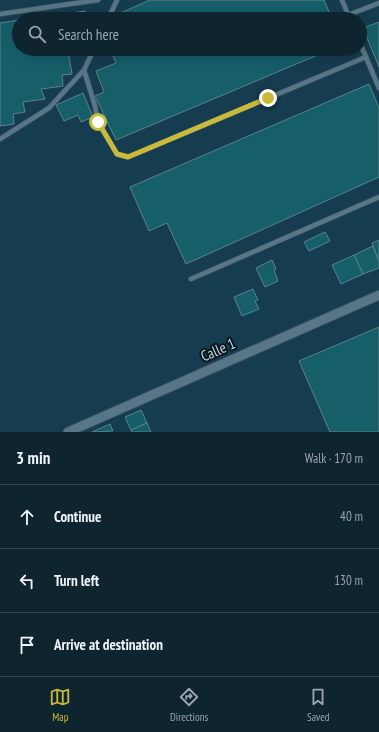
<!DOCTYPE html>
<html lang="en">
<head>
<meta charset="utf-8">
<style>
  :root { --surface:#0e2530; --page:#172d38; --text:#f1f3f6; --muted:#9ba5ab; --line:#2e424c; --accent:#c9ba3a }
  body { margin:0; font-family:"PT Sans Narrow",sans-serif; background:var(--page); color:var(--text) }
  .stop { position:absolute; width:12px; height:12px; margin:-9px; border:3px solid #c9ba3a; border-radius:50%; background:#fff }
  .stop.end { background:#c9ba3a; border-color:#fff; box-shadow:0 1px 4px #0008 }
  .list { margin:0; padding:0; list-style:none }
  h2 { display:flex; justify-content:space-between; align-items:center; height:52px; margin:0; padding:0 16px; font-size:17px }
  h2 small { font-size:13px; font-weight:400; color:var(--muted) }
  .list li { display:grid; grid-template-columns:26px 1fr auto; gap:12px; align-items:center; box-sizing:border-box; height:64px; padding:0 16px; border-top:1px solid var(--line) }
  .list b { display:block; font-size:15px; white-space:nowrap }
  .list em { font-size:13px; font-style:normal; color:var(--muted) }
  .icon { flex:none; width:22px; height:22px; fill:none; stroke:currentColor; stroke-width:2; stroke-linecap:round; stroke-linejoin:round }
  .map { position:relative; flex:none; width:379px; height:432px; overflow:hidden }
  .search { position:absolute; background:var(--surface); box-shadow:0 4px 16px #0002; left:12px; right:12px; top:12px; height:44px; display:flex; align-items:center; gap:10px; box-sizing:border-box; padding:0 14px; border-radius:22px; color:var(--muted); font-size:15px }
  .sheet { height:244px; background:var(--surface) }
  nav { display:flex; justify-content:space-around; align-items:center; box-sizing:border-box; height:56px; border-top:1px solid var(--line); background:var(--surface); font-size:11px; color:var(--muted) }
  nav a { display:grid; justify-items:center; gap:2px }
  nav .on { color:var(--accent) }
  .map>svg:first-child { display:block }
  .built { fill:#153c4f; fill-rule:evenodd }
  .building { fill:#165f69; stroke:#5b838a }
  .lines { fill:none; stroke-linecap:round; stroke-linejoin:round }
  .lane-casing { stroke:#374d5b; stroke-width:6 }
  .street-casing { stroke:#374d5b; stroke-width:11 }
  .lane { stroke:#577688; stroke-width:4.5 }
  .street { stroke:#577688; stroke-width:9 }
  .route { stroke:#c9ba3a; stroke-width:5 }
  .labels { text-anchor:middle; stroke-width:4; stroke-linejoin:round; paint-order:stroke }
  .street-label { font-size:15px; fill:#c4d5df; stroke:#0b171e }
</style>
</head>
<body>
<div class="map">
<svg width="379" height="432" viewBox="0 0 379 432">
  <rect width="100%" height="100%" fill="#133140"/>
  <!-- built -->
  <path class="built" d="M0 0H379V432H0ZM19 19H360V49H19Z"/>
  <!-- building -->
  <g class="building">
    <polygon points="150,0 324,0 332,19 110,19 109,18"/>
    <polygon points="85,11 86,19 29,19"/>
    <polygon points="19,20 19,49 77,49 68,50 72,74 62,75 63,86 41,89 45,99 23,102 25,112 13,114 14,124 0,126 0,23"/>
    <polygon points="379,22 379,67 363,28"/>
    <polygon points="110,49 332,49 116,140 95,96 104,92 96,71 116,63"/>
    <polygon points="369,84 379,108 379,177 186,264 167,223 149,231 130,187"/>
    <polygon points="83,93 93,117 81,122 78,115 64,121 56,105"/>
    <polygon points="325,232 330,241 309,251 304,242"/>
    <polygon points="379,240 379,262 372,243"/>
    <polygon points="373,246 379,262 379,268 363,274 354,255"/>
    <polygon points="354,255 363,274 341,284 332,265"/>
    <polygon points="272,260 276,269 274,270 278,281 265,287 256,268"/>
    <polygon points="253,289 258,300 255,301 259,309 242,316 234,297"/>
    <polygon points="379,327 379,432 330,432 299,361"/>
    <polygon points="141,410 147,423 131,430 125,417"/>
    <polygon points="147,423 151,432 132,432 131,430"/>
    <polygon points="110,424 113,431 92,432"/>
  </g>
  <g class="lines">
    <defs>
      <g id="lane">
        <polyline points="342,0 350,19"/>
        <polyline points="0,14 98,0"/>
        <polyline points="348,15 379,3"/>
        <polyline points="108,19 117,0"/>
        <polyline points="360,43 379,88"/>
        <polyline points="94,49 84,70 95,106 98,122 117,154 128,157 366,57"/>
        <polyline points="0,139 49,108 84,70"/>
        <polyline points="191,279 379,197"/>
      </g>
      <polyline id="street" points="68,432 379,295"/>
    </defs>
    <!-- lane casing -->
    <use href="#lane" class="lane-casing"/>
    <!-- street casing -->
    <use href="#street" class="street-casing"/>
    <!-- lane -->
    <use href="#lane" class="lane"/>
    <!-- street -->
    <use href="#street" class="street"/>
  </g>
  <g class="lines">
    <!-- route -->
    <polyline class="route" points="98,122 117,154 128,157 268,98"/>
  </g>
  <g class="labels">
    <!-- street labels -->
    <g class="street-label">
      <text transform="translate(218 350) rotate(-24)" y="5">Calle 1</text>
    </g>
  </g>
</svg>
<div class="stop" style="left:98px;top:122px"></div>
<div class="stop end" style="left:268px;top:98px"></div>
<div class="search"><svg class="icon" aria-label="search" viewBox="0 0 24 24"><circle cx="10" cy="10" r="6"/><path d="M15 15l6 6"/></svg>Search here</div>
</div>
<section class="sheet">
<h2>3 min<small>Walk · 170 m</small></h2>
<ul class="list">
<li><svg class="icon" aria-label="ahead" viewBox="0 0 24 24"><path d="M12 20V5M6 11l6-6 6 6"/></svg><div><b>Continue</b></div><em>40 m</em></li>
<li><svg class="icon" aria-label="left" viewBox="0 0 24 24"><path d="M17 20v-9H6M10 6l-5 5 5 5"/></svg><div><b>Turn left</b></div><em>130 m</em></li>
<li><svg class="icon" aria-label="arrive" viewBox="0 0 24 24"><path d="M6 21V4h12l-3 4 3 4H6"/></svg><div><b>Arrive at destination</b></div></li>
</ul>
</section>
<nav>
<a class="on"><svg class="icon" aria-label="map" viewBox="0 0 24 24"><path d="M3 6l6-2 6 2 6-2v14l-6 2-6-2-6 2zM9 4v14M15 6v14"/></svg>Map</a>
<a><svg class="icon" aria-label="directions" viewBox="0 0 24 24"><path d="M12 3l9 9-9 9-9-9zM9 14v-3h6M13 9l2 2-2 2"/></svg>Directions</a>
<a><svg class="icon" aria-label="saved" viewBox="0 0 24 24"><path d="M7 4h10v16l-5-4-5 4z"/></svg>Saved</a>
</nav>
</body>
</html>
